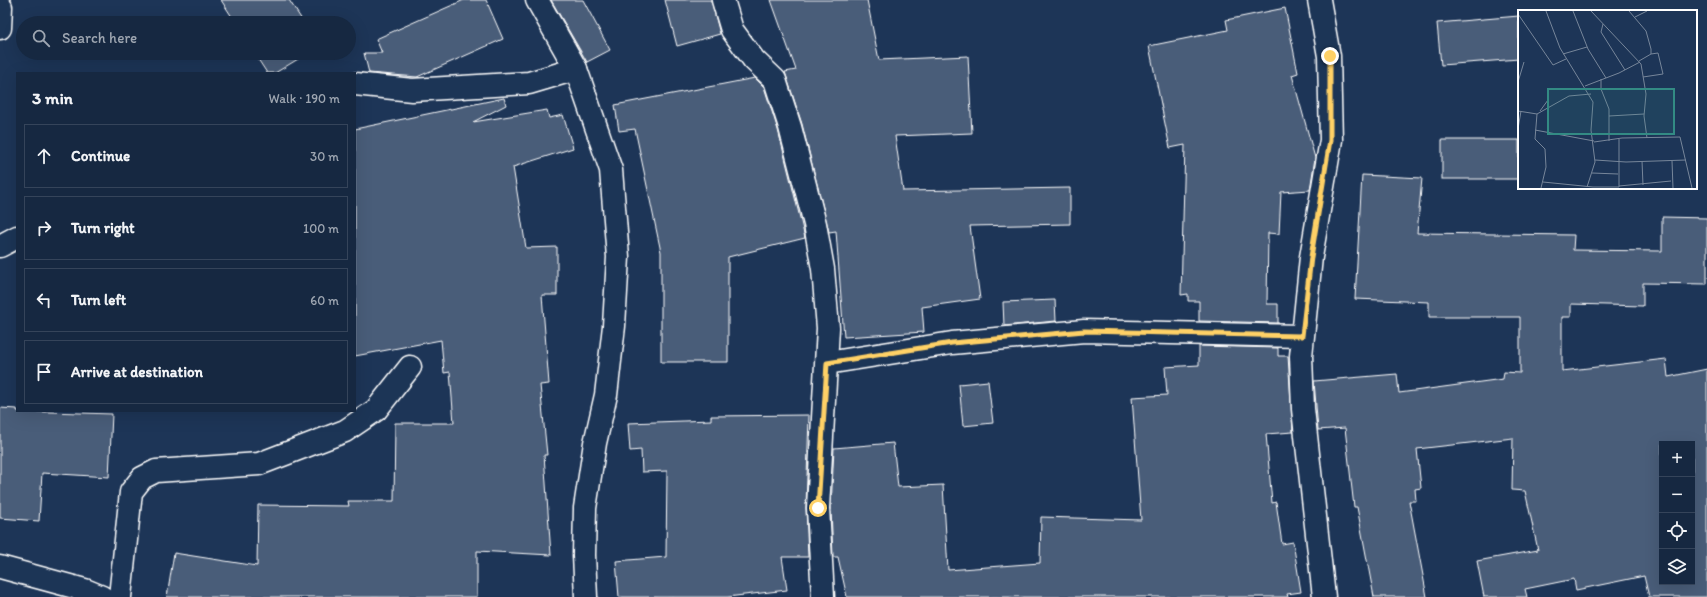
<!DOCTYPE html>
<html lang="en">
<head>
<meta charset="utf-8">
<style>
  :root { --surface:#162841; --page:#23344c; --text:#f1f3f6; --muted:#9ea6b1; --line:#35445a }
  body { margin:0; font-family:Itim,sans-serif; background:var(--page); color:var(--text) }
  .controls { position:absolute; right:12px; bottom:12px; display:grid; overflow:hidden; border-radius:0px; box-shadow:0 4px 16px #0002 }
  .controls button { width:36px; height:36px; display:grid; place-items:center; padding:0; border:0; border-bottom:1px solid var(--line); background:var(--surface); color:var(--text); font:20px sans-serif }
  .stop { position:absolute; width:12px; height:12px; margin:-9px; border:3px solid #ffd166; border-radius:50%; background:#fff }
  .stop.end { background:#ffd166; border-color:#fff; box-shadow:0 1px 4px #0008 }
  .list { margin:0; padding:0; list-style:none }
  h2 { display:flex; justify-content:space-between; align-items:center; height:52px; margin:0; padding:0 16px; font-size:17px }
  h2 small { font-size:13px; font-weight:400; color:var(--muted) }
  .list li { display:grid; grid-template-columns:26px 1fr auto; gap:12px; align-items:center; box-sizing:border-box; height:64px; margin:0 8px 8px; padding:0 8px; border:1px solid var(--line); border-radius:0px }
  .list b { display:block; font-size:15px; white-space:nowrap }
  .list em { font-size:13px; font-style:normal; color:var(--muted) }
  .icon { flex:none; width:22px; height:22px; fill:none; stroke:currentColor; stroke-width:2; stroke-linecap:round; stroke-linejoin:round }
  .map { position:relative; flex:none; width:1707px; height:597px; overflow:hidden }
  .search { position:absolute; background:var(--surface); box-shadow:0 4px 16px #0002; left:16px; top:16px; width:340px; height:44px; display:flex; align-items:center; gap:10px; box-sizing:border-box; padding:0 14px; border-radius:22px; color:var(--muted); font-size:15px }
  .panel { position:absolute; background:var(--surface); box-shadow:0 4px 16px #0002; left:16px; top:72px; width:340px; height:340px; border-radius:0px }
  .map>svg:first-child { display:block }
  .building { fill:#4a5d79; stroke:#fff; fill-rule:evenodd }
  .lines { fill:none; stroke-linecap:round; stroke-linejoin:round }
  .minor-casing { stroke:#fff; stroke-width:25 }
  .minor { stroke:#1d3557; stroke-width:22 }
  .route { stroke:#ffd166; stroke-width:5 }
  .inset-road { fill:none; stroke:#77869a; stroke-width:1 }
  .view { fill:#338b84; fill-opacity:0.15; stroke:#338b84; stroke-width:2 }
  .inset-edge { fill:none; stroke:#fff; stroke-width:2 }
</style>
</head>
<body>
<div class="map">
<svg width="1707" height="597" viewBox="0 0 1707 597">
  <rect width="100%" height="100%" fill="#1d3557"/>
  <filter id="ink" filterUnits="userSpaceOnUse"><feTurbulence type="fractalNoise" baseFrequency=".025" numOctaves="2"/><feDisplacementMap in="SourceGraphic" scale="8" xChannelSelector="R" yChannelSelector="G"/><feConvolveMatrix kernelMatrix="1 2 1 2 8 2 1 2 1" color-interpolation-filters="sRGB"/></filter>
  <g filter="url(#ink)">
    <!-- building -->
    <g class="building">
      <polygon points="221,0 289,0 304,23 236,23"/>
      <polygon points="464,0 486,0 503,39 417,77 369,73 364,53 382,53 376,39"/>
      <polygon points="551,0 583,0 610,50 587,62"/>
      <polygon points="665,0 711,0 720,34 677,46"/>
      <polygon points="771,0 867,0 879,60 968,56 972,133 895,136 903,191 1070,188 1070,224 970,226 980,299 922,307 924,332 844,337 836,231 829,232 802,124 785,72 796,70"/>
      <polygon points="1285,8 1298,73 1292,75 1315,158 1310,190 1281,192 1279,234 1268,233 1267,304 1278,304 1278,323 1199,321 1199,301 1188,301 1188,294 1181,295 1185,145 1170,148 1149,46 1228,30 1226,20"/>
      <polygon points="1519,16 1519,59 1441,65 1437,23"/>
      <polygon points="254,53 308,53 275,73 267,73"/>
      <polygon points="755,78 764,87 778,130 805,238 728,257 728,362 661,362 661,252 635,129 619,131 615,105"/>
      <polygon points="504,98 506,105 473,122 547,110 549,118 563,115 573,148 513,167 526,248 557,247 557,295 542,295 549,384 540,385 547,455 544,455 551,555 477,551 477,597 167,597 174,553 257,566 258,505 349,506 348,501 394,501 395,423 454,423 450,372 444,373 441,340 355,356 355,129"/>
      <rect x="1442" y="140" width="77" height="39"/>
      <path d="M1362 175 1422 178 1417 233 1574 235 1573 250 1662 251V217L1707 218V284L1643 283V306L1571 304V317H1562V371L1666 359 1668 377 1707 369V597H1649L1644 576 1576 590 1574 579 1525 589 1527 597H1484L1477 561 1538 550 1525 491 1512 490 1513 438 1417 449 1421 488 1415 489 1416 501H1409L1427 597H1374L1357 507H1354L1345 428 1318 430 1314 381 1397 374 1399 393 1503 379 1504 372 1520 373V317H1429V302L1355 299ZM1662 444H1692V582H1662Z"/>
      <polygon points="1055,300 1056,321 1004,326 1003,302"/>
      <polygon points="1199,346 1278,348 1278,356 1288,356 1293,432 1266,434 1272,503 1276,502 1282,544 1293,542 1301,592 1287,594 1288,597 847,597 838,557 833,557 831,508 834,448 893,443 898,487 943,485 948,570 1040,563 1041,517 1141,520 1132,397 1167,395 1165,367 1199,365"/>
      <polygon points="988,381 993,423 963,426 959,384"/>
      <polygon points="0,408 17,409 17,411 112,414 109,477 42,473 39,521 0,518"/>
      <polygon points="809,415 806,507 808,557 782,557 787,590 727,597 619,597 616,561 666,557 667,471 642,472 641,450 630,451 628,423 711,420 711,416"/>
    </g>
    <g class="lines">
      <defs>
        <g id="minor">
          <polyline points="537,0 576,69 611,170 618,257 614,326 606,395 595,443 585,508 584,555 586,597"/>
          <polyline points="723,0 732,30 754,60 775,80 790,127 815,224 823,269 828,328 818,508 823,597"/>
          <polyline points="1319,0 1329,56 1331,140 1311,257 1301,356 1303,409 1324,597"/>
          <polyline points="0,28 1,7"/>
          <polyline points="355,84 412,90 529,83 576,69"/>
          <polyline points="0,246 17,237"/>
          <polyline points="827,363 952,343 1084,331 1302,336"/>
          <polyline points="0,567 85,590 102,597"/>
          <polyline points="120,597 131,492 142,478 156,471 259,464 345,431 376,410 410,367"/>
        </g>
      </defs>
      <!-- minor casing -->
      <use href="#minor" class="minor-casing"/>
      <!-- minor -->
      <use href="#minor" class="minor"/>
    </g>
  </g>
  <g class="lines" filter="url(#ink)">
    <!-- route -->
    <polyline class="route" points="818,508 827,363 952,343 1084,331 1302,336 1311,257 1330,140 1330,56"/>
  </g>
  <!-- overview -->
  <g transform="translate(1518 10)">
    <rect width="179" height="179" fill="#1d3557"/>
    <path class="inset-road" d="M28 1 42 38 75 92 73 120 77 152 69 177M55 1 70 39 88 68M73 1 123 54 128 84 126 106 129 128M111 1 128 21 133 39V44L121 51M0 4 35 55 48 49M117 7 129 1M85 14 83 22 107 60M45 44 69 37M125 67 145 64 140 43 133 44M83 69V79L91 99V131M0 72 6 52M67 76 101 63 122 52M0 101 19 104 17 129 27 139 28 157 23 178M22 101 30 90V80M19 104 51 86 73 84M91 106 126 104M0 119 3 101M17 120 76 131M101 129V177M76 132 104 128 162 127 174 178M77 150 108 152 168 150M124 151 125 175M154 151 155 178M74 163 100 164M25 172 75 177H101M101 176 153 171"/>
    <path class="view" d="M30 79H156V124H30Z"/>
    <rect width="179" height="179" class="inset-edge"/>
  </g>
</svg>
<div class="controls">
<button>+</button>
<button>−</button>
<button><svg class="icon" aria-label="locate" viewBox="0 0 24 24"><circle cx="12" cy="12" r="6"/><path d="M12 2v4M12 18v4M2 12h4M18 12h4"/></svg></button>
<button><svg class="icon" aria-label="layers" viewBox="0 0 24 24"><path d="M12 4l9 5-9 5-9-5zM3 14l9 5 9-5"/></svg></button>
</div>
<div class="stop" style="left:818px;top:508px"></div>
<div class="stop end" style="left:1330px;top:56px"></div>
<div class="search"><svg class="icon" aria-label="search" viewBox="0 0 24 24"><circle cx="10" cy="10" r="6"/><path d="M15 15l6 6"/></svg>Search here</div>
<section class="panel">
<h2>3 min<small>Walk · 190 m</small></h2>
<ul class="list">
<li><svg class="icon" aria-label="ahead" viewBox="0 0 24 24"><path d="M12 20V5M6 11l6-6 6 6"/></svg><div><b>Continue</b></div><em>30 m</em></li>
<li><svg class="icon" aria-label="right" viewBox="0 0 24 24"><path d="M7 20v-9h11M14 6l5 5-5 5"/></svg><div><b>Turn right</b></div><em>100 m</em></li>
<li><svg class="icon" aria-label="left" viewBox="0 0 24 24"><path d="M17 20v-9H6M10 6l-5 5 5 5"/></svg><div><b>Turn left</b></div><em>60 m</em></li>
<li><svg class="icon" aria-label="arrive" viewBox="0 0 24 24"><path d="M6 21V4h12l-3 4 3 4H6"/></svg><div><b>Arrive at destination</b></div></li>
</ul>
</section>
</div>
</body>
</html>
